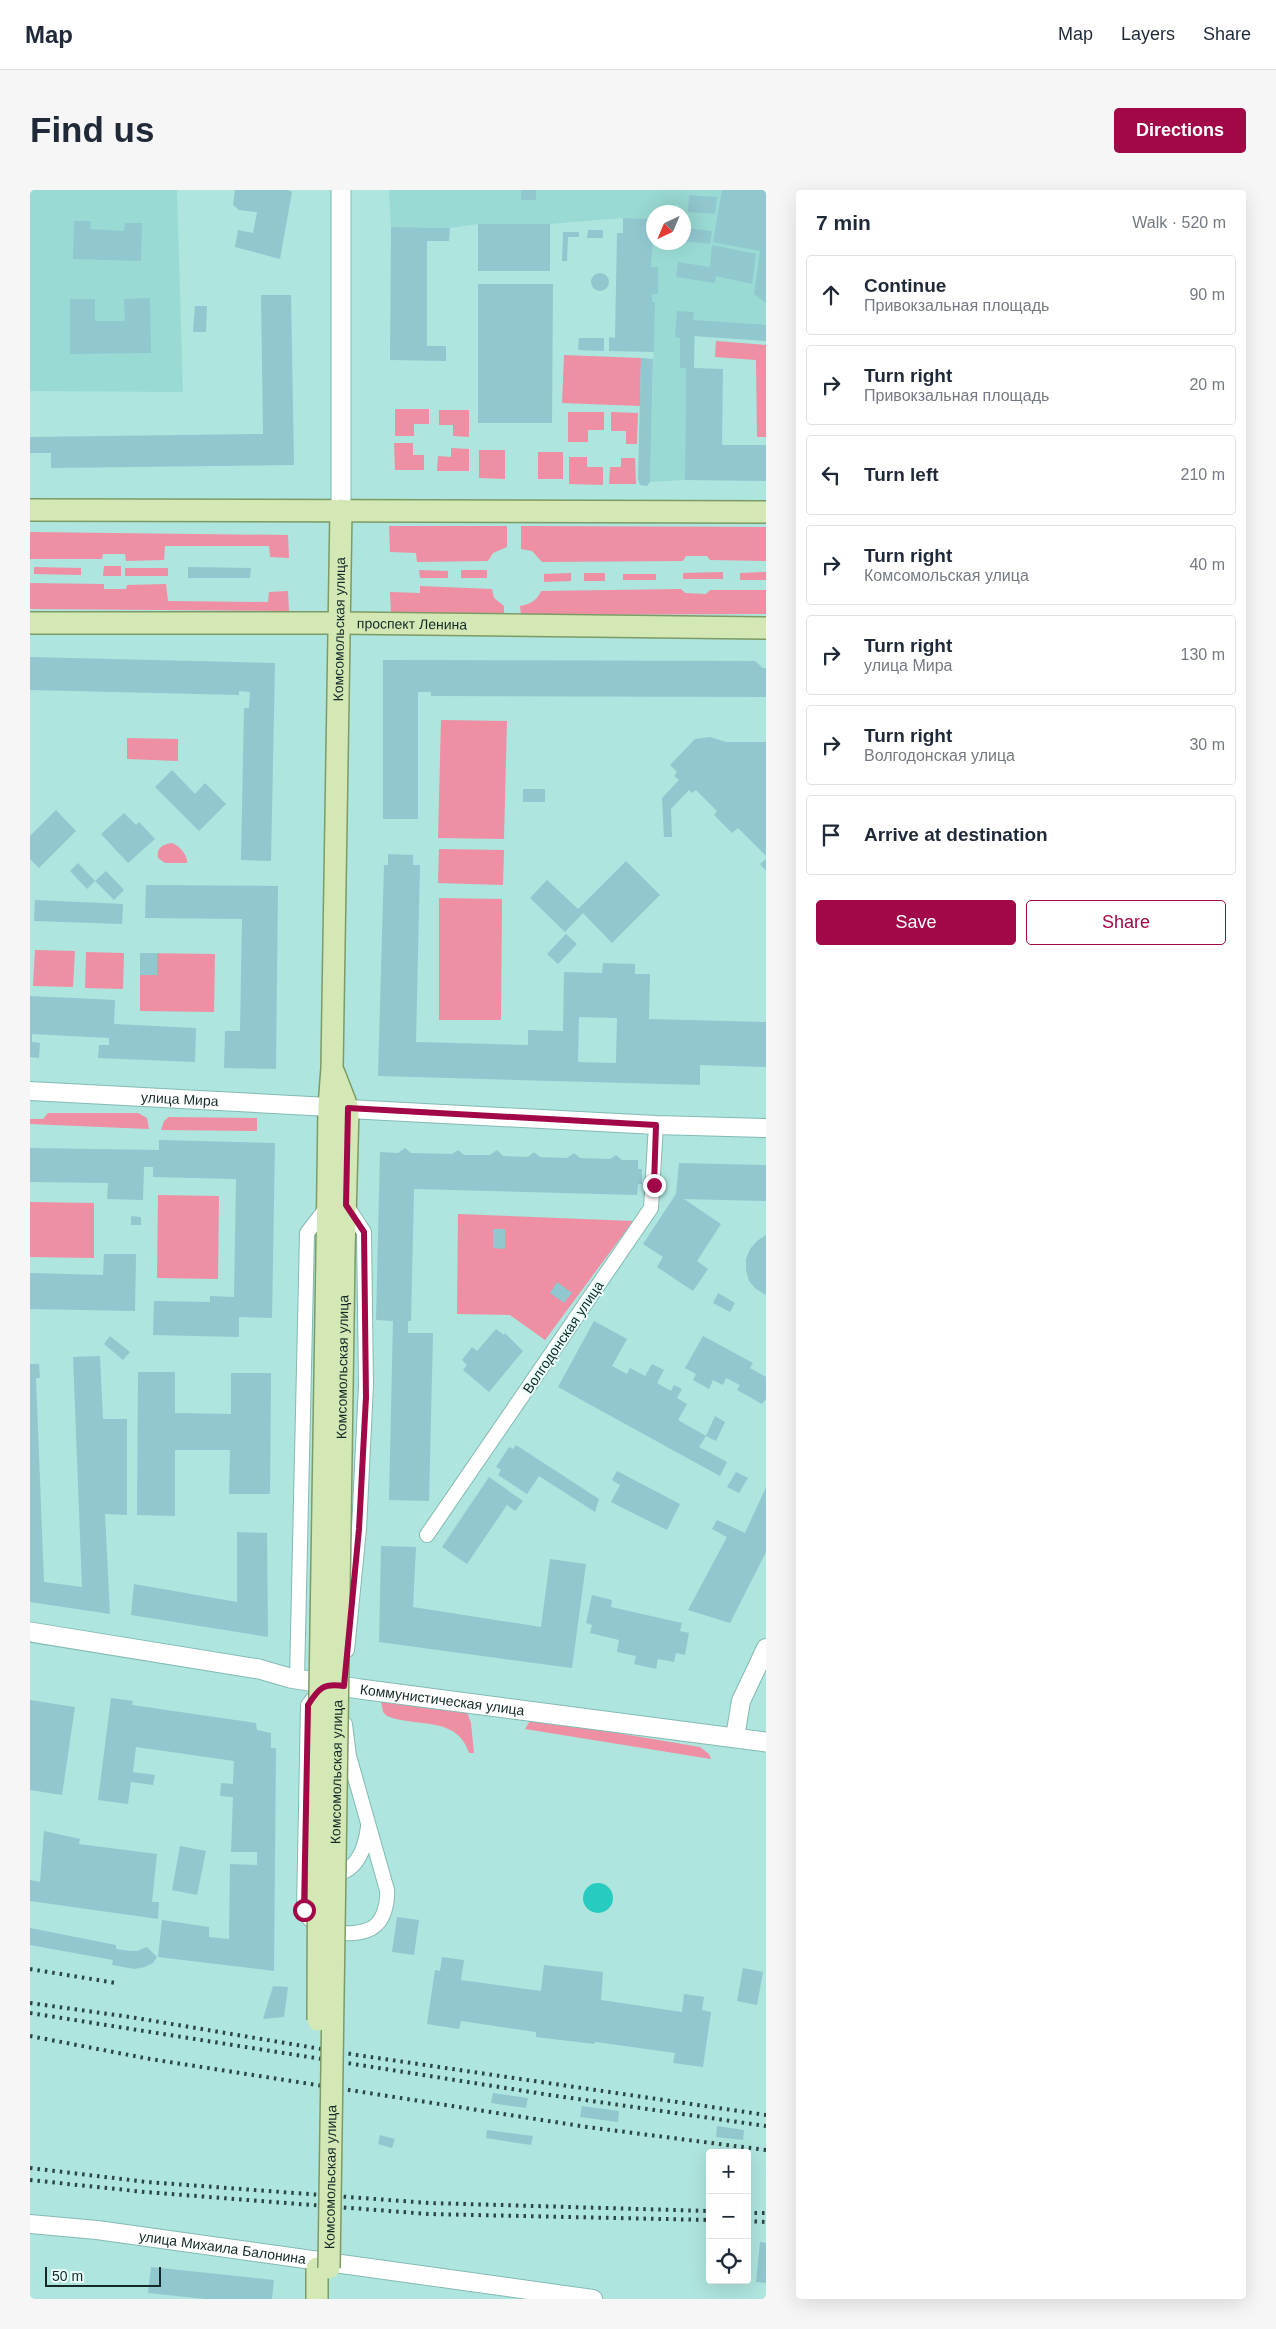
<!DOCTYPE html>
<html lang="en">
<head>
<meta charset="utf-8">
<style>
  :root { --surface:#fff; --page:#f6f6f7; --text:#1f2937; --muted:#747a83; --line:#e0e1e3; --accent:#a20847 }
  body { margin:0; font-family:Arial,sans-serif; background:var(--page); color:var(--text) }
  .controls { position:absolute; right:15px; bottom:15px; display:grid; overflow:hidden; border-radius:5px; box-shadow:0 5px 20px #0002 }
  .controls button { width:45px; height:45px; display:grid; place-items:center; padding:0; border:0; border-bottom:1px solid var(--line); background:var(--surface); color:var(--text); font:25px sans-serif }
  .compass { position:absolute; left:616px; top:15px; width:45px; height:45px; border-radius:50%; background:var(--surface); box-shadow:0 5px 20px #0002; rotate:224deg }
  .scale { position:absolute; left:15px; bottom:12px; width:116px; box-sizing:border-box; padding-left:5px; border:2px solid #142a28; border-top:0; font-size:14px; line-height:18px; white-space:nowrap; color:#142a28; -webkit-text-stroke:4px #e9fffc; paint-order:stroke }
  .stop { position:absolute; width:15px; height:15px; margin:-11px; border:4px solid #a20847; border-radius:50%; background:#fff }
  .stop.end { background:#a20847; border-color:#fff; box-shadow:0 1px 5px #0008 }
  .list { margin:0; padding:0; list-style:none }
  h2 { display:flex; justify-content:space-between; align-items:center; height:65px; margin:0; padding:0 20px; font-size:21px }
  h2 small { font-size:16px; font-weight:400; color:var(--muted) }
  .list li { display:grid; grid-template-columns:32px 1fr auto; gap:15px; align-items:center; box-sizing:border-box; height:80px; margin:0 10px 10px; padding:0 10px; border:1px solid var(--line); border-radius:5px }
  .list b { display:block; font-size:19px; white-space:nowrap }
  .list p { margin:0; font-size:16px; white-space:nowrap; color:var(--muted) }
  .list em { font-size:16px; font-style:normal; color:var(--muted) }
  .actions { display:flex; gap:10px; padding:15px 20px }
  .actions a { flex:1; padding:11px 0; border:1px solid var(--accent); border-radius:5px; text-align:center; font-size:18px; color:var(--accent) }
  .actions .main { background:var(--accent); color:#fff }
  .icon { flex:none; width:28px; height:28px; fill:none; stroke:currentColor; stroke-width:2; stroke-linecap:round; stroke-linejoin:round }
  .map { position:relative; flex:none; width:736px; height:2109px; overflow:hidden; border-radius:5px }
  header { display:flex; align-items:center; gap:30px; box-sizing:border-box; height:70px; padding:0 25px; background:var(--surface); border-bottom:1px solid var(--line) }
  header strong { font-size:24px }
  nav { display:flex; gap:28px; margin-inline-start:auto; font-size:18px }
  .intro { display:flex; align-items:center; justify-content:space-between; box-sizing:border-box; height:120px; padding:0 30px }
  h1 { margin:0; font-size:35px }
  .button { padding:12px 22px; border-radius:5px; background:var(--accent); color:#fff; font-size:18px; font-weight:700 }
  main { display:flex; gap:30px; padding:0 30px }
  aside { flex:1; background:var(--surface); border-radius:5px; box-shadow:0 5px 20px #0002 }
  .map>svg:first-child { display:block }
  .built { fill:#9adad4 }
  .green { fill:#ee8fa3 }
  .water { fill:#28cbbf }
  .building { fill:#91c7cf; fill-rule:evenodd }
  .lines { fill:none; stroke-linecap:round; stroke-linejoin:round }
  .minor-casing { stroke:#84bab3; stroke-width:16 }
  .tertiary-casing { stroke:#84bab3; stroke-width:20 }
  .secondary-casing { stroke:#84bab3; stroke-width:21 }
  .primary-casing { stroke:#7d9b64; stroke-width:24 }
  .minor { stroke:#fff; stroke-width:14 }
  .tertiary { stroke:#fff; stroke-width:18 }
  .secondary { stroke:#fff; stroke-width:19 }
  .primary { stroke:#d3e8b5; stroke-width:21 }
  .rail { stroke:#2a4542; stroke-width:4; stroke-dasharray:2.5 5; stroke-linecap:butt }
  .primary-bridge-casing { stroke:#7d9b64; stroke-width:24; stroke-linecap:butt }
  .primary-bridge { stroke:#d3e8b5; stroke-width:21 }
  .route { stroke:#a20847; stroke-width:6 }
  .labels { text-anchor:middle; stroke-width:4; stroke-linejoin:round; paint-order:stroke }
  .street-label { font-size:14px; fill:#142a28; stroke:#e9fffc }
</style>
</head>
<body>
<header>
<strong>Map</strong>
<nav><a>Map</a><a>Layers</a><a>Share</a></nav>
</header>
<div class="intro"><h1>Find us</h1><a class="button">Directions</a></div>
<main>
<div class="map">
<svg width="736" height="2109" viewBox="0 0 736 2109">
  <rect width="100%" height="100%" fill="#aee5de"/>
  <!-- built -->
  <g class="built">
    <polygon points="0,0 147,0 153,202 0,201"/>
    <polygon points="359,0 736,0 736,151 665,146 664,178 656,179 655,290 620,292 625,112 622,112 622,104 628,104 628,78 621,77 622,41 624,52 654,52 654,22 624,22 623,29 593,28 520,34 448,34 420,38 361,37"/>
  </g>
  <!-- green -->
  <g class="green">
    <polygon points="686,151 736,155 736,247 727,247 726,170 685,167"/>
    <polygon points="534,165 611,168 610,216 532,213"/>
    <polygon points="365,219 399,219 399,234 384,234 384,246 365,246"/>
    <polygon points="409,220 439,220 439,247 423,246 423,235 409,235"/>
    <polygon points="538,222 574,222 574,240 558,240 558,252 538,252"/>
    <polygon points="581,222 608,223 607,254 596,254 596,241 581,241"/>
    <polygon points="364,253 383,253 383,265 394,265 394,280 365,280"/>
    <polygon points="421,258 439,259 439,281 407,281 408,266 421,267"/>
    <polygon points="449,260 475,260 475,289 449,288"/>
    <rect x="508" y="262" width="25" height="27"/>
    <polygon points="539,267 557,267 557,277 573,277 573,295 539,294"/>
    <polygon points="591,268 605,268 606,294 579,294 580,277 591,277"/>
    <polygon points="359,336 477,336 477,357 463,363 458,371 387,372 386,363 360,362"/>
    <polygon points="491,336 736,337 736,371 680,370 677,366 656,366 653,371 512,372 502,361 491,359"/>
    <polygon points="0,342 258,345 259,368 240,367 239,356 135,356 134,370 96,371 95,364 73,364 72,369 0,369"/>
    <polygon points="74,376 91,376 91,386 73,386"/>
    <polygon points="4,377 51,378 51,385 4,384"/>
    <rect x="95" y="378" width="43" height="8"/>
    <polygon points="389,380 418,381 418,388 390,388"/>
    <rect x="431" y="380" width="26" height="8"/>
    <polygon points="693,382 693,389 653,389 653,383"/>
    <polygon points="736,382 736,390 710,390 710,383"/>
    <polygon points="541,383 541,391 514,392 514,384"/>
    <rect x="554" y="383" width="21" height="8"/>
    <rect x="593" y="384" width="33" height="6"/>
    <polygon points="0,393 74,394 74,399 96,399 97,395 136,394 138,411 238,412 239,402 258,401 259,421 0,419"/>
    <polygon points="390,396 462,399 464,408 474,416 474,424 361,424 360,402 390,403"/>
    <path d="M651 399 655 403 676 404 680 400H736V424L491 425 490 416C500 414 507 411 511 401Z"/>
    <polygon points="411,530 477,531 474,649 408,648"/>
    <polygon points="97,548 148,549 148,571 97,569"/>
    <path d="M141 653C148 654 158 665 157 673H135L128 668C126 658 132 655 141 653Z"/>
    <polygon points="409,659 474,660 473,695 408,693"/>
    <polygon points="409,708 472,709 471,830 409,830"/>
    <polygon points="5,760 45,761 43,797 3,796"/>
    <polygon points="56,762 94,763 93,799 55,798"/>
    <polygon points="110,763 185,764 184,822 110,821"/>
    <polygon points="18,923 108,923 117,928 119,939 0,934 0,929 13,929"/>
    <polygon points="139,927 227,928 227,941 131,940 134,931"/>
    <polygon points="128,1005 189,1006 188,1089 127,1088"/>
    <polygon points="0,1012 64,1013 64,1068 0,1067"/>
    <polygon points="428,1024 603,1031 515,1150 480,1125 427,1124"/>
    <path d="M351 1511 437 1522 441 1533 444 1563H439C427 1525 386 1538 357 1526L353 1522Z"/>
    <polygon points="504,1529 670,1557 679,1564 681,1569 495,1539 500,1531"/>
  </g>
  <!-- water -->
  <circle class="water" cx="568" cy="1708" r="15"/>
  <!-- building -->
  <g class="building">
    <polygon points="205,0 258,0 262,2 250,69 205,57 208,40 223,43 227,22 209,20 203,15"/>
    <rect x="491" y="0" width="15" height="10"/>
    <polygon points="692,0 736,0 736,113 724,104 730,61 683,52"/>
    <polygon points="659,5 687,7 685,24 658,22"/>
    <polygon points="593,28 624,29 621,77 628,77 628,104 622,104 622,112 625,112 624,162 579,161 579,147 585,148 587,43 593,43"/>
    <polygon points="44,31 61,31 60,39 94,41 95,33 112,33 111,71 43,69"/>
    <rect x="448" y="34" width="72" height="47"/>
    <polygon points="361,37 420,38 419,51 397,51 397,156 416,156 416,171 360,170"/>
    <polygon points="656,38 682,41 680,54 654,51"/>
    <polygon points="558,40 573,40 573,48 557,48"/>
    <polygon points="533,42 549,42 549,47 538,47 537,71 532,71"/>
    <polygon points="682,55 726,64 722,94 686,86 685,93 646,87 648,72 680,77"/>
    <circle cx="570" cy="92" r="9"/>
    <polygon points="448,94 523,94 522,233 448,233"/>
    <polygon points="231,105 261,105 264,275 21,278 21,263 0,263 0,247 233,244"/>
    <polygon points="120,108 121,163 40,164 40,109 65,109 65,131 95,131 94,109"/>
    <polygon points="165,116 177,116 176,142 163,142"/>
    <polygon points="647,121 664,122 663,130 736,135 736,151 664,146 664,178 693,179 692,255 736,255 736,291 655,290 656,178 650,178 650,148 645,147"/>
    <polygon points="549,148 574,148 574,161 548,160"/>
    <polygon points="611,168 623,169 620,292 617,296 610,295 608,289"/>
    <polygon points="158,377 221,378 220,388 158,388"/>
    <polygon points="0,467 245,473 241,671 211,670 214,518 219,518 220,502 209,501 209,505 0,500"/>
    <polygon points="353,470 725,471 733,478 736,478 736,507 401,506 401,502 388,502 388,629 353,629"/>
    <polygon points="680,547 696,552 736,552 736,666 708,638 702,643 684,625 687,621 666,600 662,603 659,600 641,619 642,647 634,647 632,608 649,590 644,586 647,582 640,575 665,549"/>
    <polygon points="142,580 165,604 175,593 196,614 169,641 125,597"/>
    <rect x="493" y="599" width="22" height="13"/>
    <polygon points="26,620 46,641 9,678 0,669 0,646"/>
    <polygon points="94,623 106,635 109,632 125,649 98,673 71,644"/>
    <path d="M358 664 383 665V675H390L386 852 498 855V840L533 841 534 782 572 783 573 773 605 774V784H620L619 829 736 832V877L670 875V895L348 886 354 675H358ZM549 827 587 828 586 873 548 872Z"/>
    <polygon points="736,669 736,681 730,674"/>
    <polygon points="596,671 630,705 582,753 553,723 535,742 500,708 517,690 548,719"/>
    <polygon points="48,673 65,691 57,699 40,681"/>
    <polygon points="76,681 94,700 84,710 65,691"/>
    <polygon points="116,695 248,696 246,879 194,878 195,841 210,841 212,729 115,728"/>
    <polygon points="5,710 93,714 92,734 4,731"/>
    <polygon points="536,744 547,754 528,774 517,764"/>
    <rect x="110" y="763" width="17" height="22"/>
    <polygon points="0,806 85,810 84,834 166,838 165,872 68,868 69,855 79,855 79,848 2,844 2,852 10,853 9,868 0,867"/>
    <polygon points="129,950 245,953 242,1128 209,1127 209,1147 123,1145 124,1111 180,1112 180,1106 204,1107 206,989 123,987 123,977 114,977 113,1010 77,1009 78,993 0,992 0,958 129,960"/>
    <polygon points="375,958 381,963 422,964 428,960 434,965 460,965 467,960 473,966 498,967 504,962 510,967 537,968 544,963 550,968 580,969 586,965 592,970 608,970 608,979 612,979 612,994 608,994 607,1005 384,999 381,1131 378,1131 378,1143 403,1143 399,1311 359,1310 363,1131 346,1130 350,962 368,963"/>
    <polygon points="649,973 736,975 736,1011 654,1009 691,1034 667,1071 678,1079 663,1101 627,1077 633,1067 613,1054 646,1004"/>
    <polygon points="101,1026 111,1027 111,1035 101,1035"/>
    <polygon points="463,1039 475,1039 475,1059 463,1058"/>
    <polygon points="736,1045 736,1105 726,1099 719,1091 716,1080 716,1069 720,1059 727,1051"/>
    <polygon points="74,1064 106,1064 105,1121 0,1119 0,1083 73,1085"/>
    <polygon points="527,1092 542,1103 534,1113 520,1103"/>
    <polygon points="688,1103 705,1113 700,1122 683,1113"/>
    <polygon points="564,1131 597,1149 582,1176 597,1184 600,1178 615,1186 622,1174 634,1180 627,1193 641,1201 644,1195 652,1199 647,1208 657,1214 648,1230 676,1246 685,1226 695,1232 686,1251 676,1246 669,1257 697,1272 690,1286 528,1197"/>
    <polygon points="466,1139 474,1145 475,1143 493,1161 459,1202 433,1180 437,1175 432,1170 442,1157 447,1161"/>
    <polygon points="80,1146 100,1162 93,1170 74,1154"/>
    <polygon points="673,1146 723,1173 720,1178 736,1187 736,1209 732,1214 707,1200 710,1195 696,1188 693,1195 683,1190 679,1199 663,1190 666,1184 655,1178"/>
    <polygon points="70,1166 73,1229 97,1229 97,1325 75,1324 80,1424 0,1412 0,1174 9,1174 10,1188 6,1188 14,1392 52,1397 43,1167"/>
    <polygon points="108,1182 145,1182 145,1223 201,1224 201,1183 241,1183 240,1304 199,1304 200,1260 145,1260 145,1326 107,1325"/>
    <polygon points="486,1255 569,1309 565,1322 509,1286 497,1304 468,1285 471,1280 466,1277 479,1257 483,1259"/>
    <polygon points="587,1281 650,1314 637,1340 581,1312 590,1295 582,1290"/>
    <polygon points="706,1282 718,1288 709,1303 697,1297"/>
    <polygon points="459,1287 493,1311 485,1321 477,1315 437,1374 412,1357"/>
    <polygon points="736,1297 736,1362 700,1433 658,1420 697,1347 682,1339 687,1330 715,1343"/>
    <polygon points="207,1342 237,1343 238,1447 101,1425 104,1394 207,1412"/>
    <polygon points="351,1356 386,1357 383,1417 511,1437 520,1369 556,1374 542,1478 349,1452"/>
    <polygon points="562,1405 582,1410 581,1417 652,1433 650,1441 659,1443 655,1465 646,1463 644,1472 628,1469 626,1479 604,1474 606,1466 587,1462 589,1450 560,1443 562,1435 556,1433"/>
    <polygon points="81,1508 103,1511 102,1515 226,1533 227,1540 241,1543 241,1558 246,1558 244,1781 128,1767 132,1730 179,1737 179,1747 199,1749 200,1674 227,1675 227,1662 201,1662 203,1607 190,1606 191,1593 203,1594 204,1571 106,1557 103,1582 125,1585 123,1595 101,1592 98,1614 68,1610"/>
    <polygon points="0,1510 45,1517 32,1605 0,1600"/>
    <polygon points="14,1641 50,1649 49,1654 127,1664 122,1712 129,1712 128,1729 0,1711 0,1690 10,1692"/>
    <polygon points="150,1656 176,1661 167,1705 142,1700"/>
    <polygon points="367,1727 389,1730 384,1765 362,1762"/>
    <polygon points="0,1738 86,1755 86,1759 100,1761 107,1761 117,1757 127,1767 123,1773 115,1777 104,1779 82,1775 83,1770 0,1755"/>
    <polygon points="412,1767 434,1770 431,1790 511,1801 514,1775 573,1782 571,1810 652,1822 654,1804 674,1807 672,1820 681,1822 673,1877 643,1873 645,1863 566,1852 564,1854 506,1847 506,1842 431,1831 429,1839 397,1834 405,1780 410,1781"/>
    <polygon points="713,1778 733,1782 727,1815 707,1811"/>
    <polygon points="243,1796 258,1797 254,1827 233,1829"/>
    <polygon points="463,1903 498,1908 496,1918 461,1913"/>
    <polygon points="552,1916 589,1921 588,1932 550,1927"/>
    <polygon points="687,1936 714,1940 713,1950 686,1947"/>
    <polygon points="457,1940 503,1946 501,1955 456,1948"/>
    <polygon points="350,1945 365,1949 362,1958 348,1954"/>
    <polygon points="730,2052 736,2053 736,2093 726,2092"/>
    <polygon points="121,2077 244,2090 242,2109 175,2109 118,2103"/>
  </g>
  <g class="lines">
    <defs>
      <g id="minor">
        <polyline points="316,1015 334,1042 336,1195 329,1339 317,1460"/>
        <polyline points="397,1345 621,1018 626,935"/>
        <polyline points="267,1489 277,1043 297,1017"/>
        <path d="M291 1499 278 1515 274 1720C282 1742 322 1749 342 1738 354 1731 358 1713 357 1700L319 1566 315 1534"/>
        <path d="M299 1684C326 1685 335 1660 338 1637"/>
      </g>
      <g id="tertiary">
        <path id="s1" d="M0 901 299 917"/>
        <polyline points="318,919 626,935 736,938"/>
        <polyline points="705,1547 711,1511 736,1458"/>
        <path id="s2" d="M0 2034 67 2040 563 2109"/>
      </g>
      <g id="secondary">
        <polyline points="311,320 311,0"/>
        <path id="s3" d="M0 1442 229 1479 260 1488 330 1499 736 1552"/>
      </g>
      <g id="primary">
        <polyline points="0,320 736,322"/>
        <path id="s4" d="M0 433H310L736 438"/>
        <polyline points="304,883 318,919 314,1063"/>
        <path id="s5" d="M297 1063 299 917 302 878 311 320"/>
        <polyline points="287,2109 287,2078"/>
      </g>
    </defs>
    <!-- minor casing -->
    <use href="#minor" class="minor-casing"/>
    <!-- tertiary casing -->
    <use href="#tertiary" class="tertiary-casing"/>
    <!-- secondary casing -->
    <use href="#secondary" class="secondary-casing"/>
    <!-- primary casing -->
    <use href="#primary" class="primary-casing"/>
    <!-- minor -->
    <use href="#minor" class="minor"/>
    <!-- tertiary -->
    <use href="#tertiary" class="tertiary"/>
    <!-- secondary -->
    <use href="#secondary" class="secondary"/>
    <!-- primary -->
    <use href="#primary" class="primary"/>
    <!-- rail -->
    <g class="rail">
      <polyline points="0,1779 86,1793"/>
      <polyline points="0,1813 100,1827 327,1865 736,1925"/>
      <polyline points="0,1823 520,1905 736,1936"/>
      <polyline points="0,1846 120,1869 557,1937 736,1960"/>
      <polyline points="0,1978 117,1992 399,2013 680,2021"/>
      <polyline points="0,1990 115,2002 398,2024 680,2030"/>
      <polyline points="717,2023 736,2023"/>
      <polyline points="717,2031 736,2032"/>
    </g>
    <defs>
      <g id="primary-bridge">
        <polyline points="288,1830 289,1566 297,1063"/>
        <path id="s6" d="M299 2078 314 1063"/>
      </g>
    </defs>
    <!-- primary-bridge casing -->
    <use href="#primary-bridge" class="primary-bridge-casing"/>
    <!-- primary-bridge -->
    <use href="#primary-bridge" class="primary-bridge"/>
  </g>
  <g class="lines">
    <!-- route -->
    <path class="route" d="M274 1720 278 1515C289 1498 293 1493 314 1496L329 1339 336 1207 334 1042 316 1015 318 918 626 935 624 995"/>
  </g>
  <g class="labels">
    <!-- street labels -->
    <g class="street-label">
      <text dy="5" stroke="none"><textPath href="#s4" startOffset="382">проспект Ленина</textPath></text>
      <text dy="5" stroke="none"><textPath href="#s5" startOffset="624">Комсомольская улица</textPath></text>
      <text dy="5" stroke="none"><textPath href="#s1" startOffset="150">улица Мира</textPath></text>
      <text transform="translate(533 1147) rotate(-56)" y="5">Волгодонская улица</text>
      <text dy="5" stroke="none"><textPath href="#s6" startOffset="901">Комсомольская улица</textPath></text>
      <text dy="5" stroke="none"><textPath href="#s3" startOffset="418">Коммунистическая улица</textPath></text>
      <text dy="5" stroke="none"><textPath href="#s6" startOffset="496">Комсомольская улица</textPath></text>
      <text dy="5" stroke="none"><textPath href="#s6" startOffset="91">Комсомольская улица</textPath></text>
      <text dy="5" stroke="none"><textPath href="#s2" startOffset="194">улица Михаила Балонина</textPath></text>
    </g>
  </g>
</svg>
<div class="controls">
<button>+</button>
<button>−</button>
<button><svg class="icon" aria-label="locate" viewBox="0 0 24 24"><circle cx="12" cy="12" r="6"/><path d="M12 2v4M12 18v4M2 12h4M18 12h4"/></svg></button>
</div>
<svg class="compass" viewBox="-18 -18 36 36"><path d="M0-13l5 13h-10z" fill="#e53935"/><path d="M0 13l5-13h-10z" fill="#747a83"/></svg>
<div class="scale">50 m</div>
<div class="stop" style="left:274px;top:1720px"></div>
<div class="stop end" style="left:624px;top:995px"></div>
</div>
<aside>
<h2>7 min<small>Walk · 520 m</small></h2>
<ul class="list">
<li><svg class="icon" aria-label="ahead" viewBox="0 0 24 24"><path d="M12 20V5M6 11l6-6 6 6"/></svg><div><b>Continue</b><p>Привокзальная площадь</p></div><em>90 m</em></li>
<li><svg class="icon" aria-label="right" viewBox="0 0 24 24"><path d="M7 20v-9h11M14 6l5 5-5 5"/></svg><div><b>Turn right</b><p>Привокзальная площадь</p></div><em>20 m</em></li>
<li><svg class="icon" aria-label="left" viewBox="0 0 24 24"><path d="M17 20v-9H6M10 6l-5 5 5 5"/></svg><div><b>Turn left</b></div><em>210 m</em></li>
<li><svg class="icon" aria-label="right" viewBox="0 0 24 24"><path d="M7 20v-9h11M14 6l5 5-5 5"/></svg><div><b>Turn right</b><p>Комсомольская улица</p></div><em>40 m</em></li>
<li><svg class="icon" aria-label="right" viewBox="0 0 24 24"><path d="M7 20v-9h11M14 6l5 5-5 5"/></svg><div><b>Turn right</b><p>улица Мира</p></div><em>130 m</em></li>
<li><svg class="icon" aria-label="right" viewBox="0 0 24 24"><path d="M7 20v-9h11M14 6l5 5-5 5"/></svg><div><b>Turn right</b><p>Волгодонская улица</p></div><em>30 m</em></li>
<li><svg class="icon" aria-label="arrive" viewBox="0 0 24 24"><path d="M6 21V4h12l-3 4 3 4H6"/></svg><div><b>Arrive at destination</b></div></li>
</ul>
<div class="actions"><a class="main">Save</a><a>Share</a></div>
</aside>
</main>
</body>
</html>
